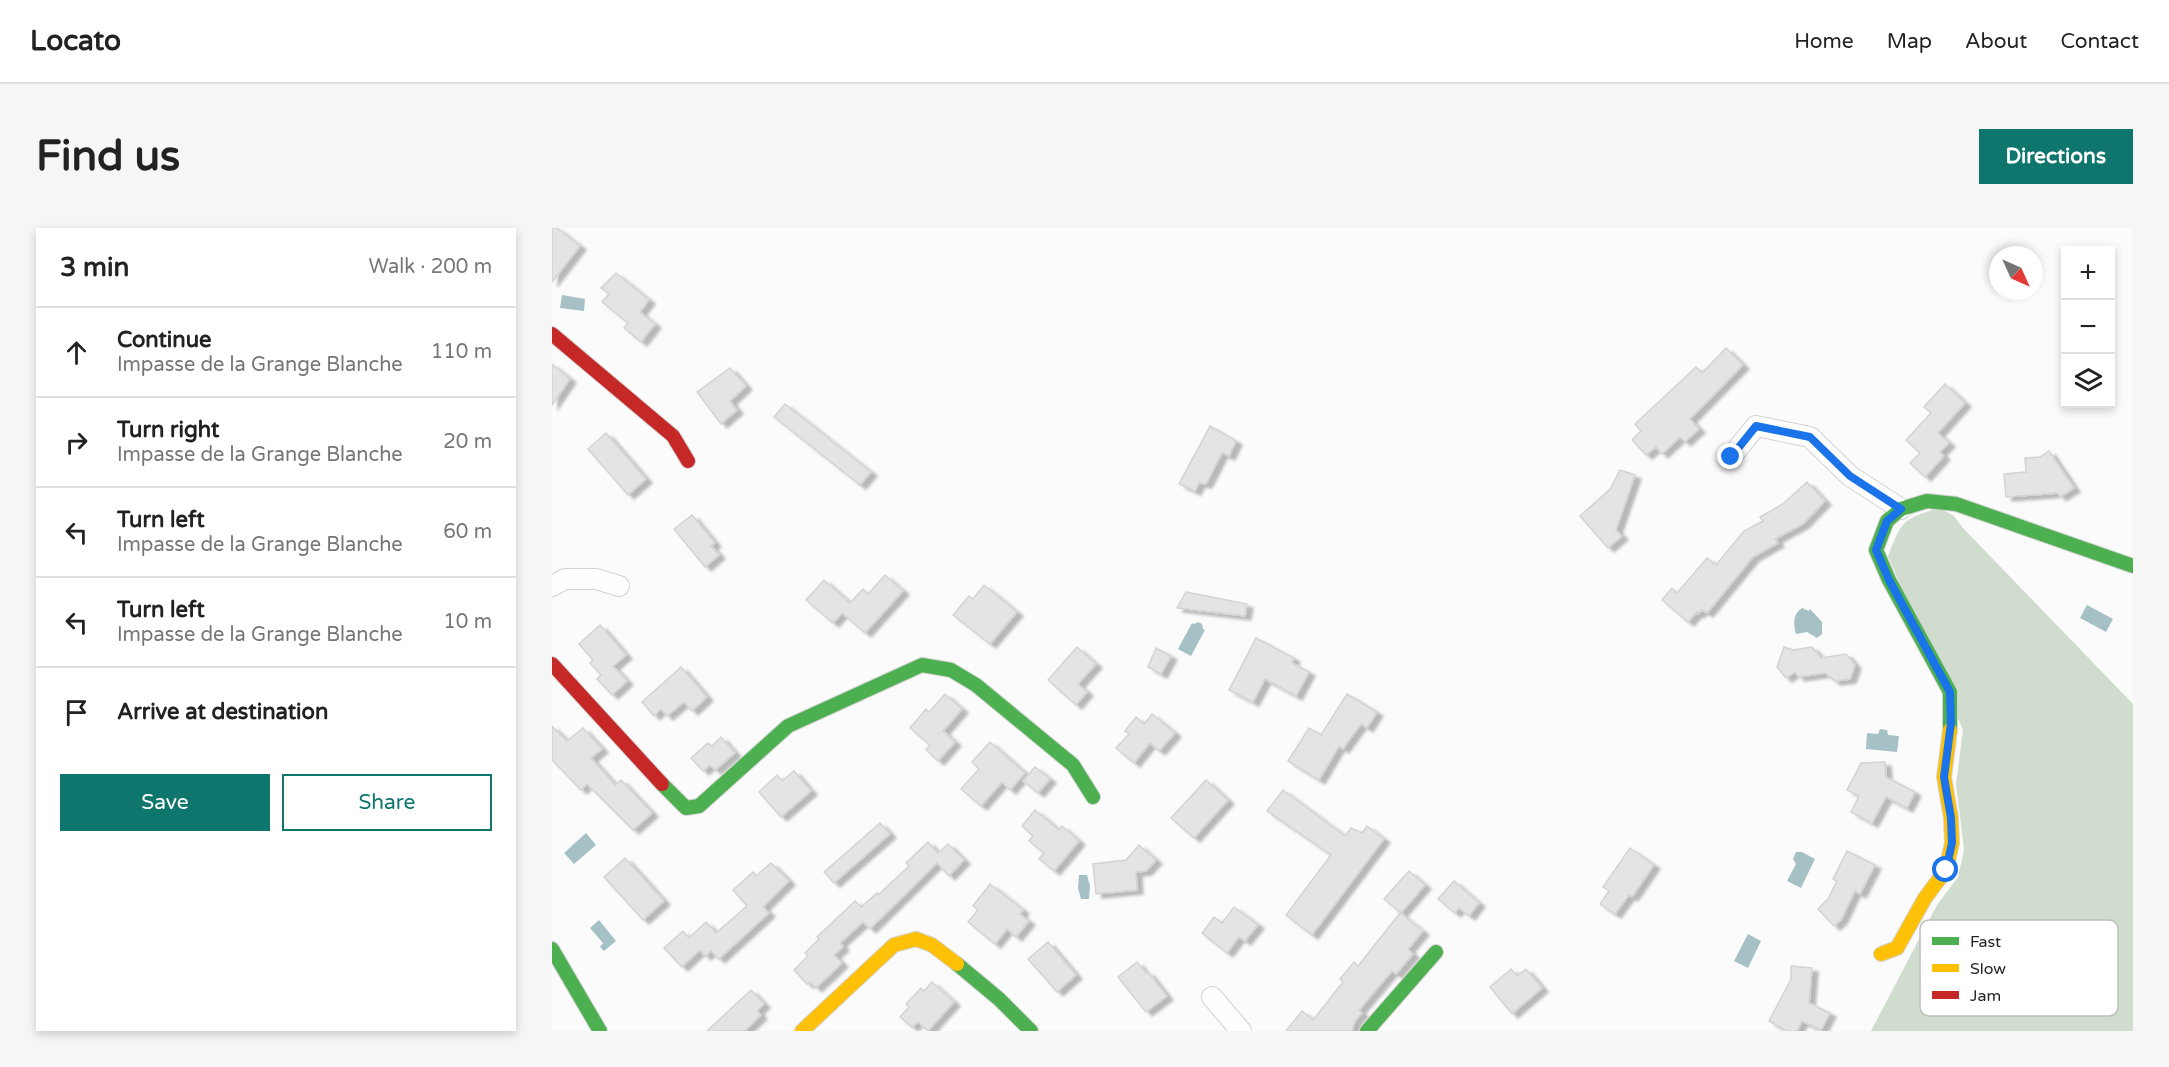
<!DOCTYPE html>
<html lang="en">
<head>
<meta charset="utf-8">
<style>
  :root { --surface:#fff; --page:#f6f6f6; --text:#222; --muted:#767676; --line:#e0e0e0; --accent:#0f766e }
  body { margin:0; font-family:"Varela Round",sans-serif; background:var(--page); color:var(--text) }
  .controls { position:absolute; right:18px; top:18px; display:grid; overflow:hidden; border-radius:0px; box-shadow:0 3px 9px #0003 }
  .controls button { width:54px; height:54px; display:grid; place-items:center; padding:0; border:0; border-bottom:2px solid var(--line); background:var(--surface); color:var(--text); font:30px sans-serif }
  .compass { position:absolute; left:1437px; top:18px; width:54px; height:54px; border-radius:50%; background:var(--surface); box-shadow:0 3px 9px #0003; rotate:135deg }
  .stop { position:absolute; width:18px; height:18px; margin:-14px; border:4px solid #1a73e8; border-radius:50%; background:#fff }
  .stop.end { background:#1a73e8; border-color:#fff; box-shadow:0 2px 6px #0008 }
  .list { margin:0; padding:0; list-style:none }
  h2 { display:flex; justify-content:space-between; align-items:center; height:78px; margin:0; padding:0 24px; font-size:26px }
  h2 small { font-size:20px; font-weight:400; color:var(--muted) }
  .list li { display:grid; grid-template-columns:39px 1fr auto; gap:18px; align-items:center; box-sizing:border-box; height:90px; padding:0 24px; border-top:2px solid var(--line) }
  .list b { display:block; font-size:22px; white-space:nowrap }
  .list p { margin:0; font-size:20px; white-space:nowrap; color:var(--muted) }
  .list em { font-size:20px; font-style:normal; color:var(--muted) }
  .actions { display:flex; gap:12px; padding:18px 24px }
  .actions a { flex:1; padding:14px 0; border:2px solid var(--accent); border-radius:0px; text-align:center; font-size:21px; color:var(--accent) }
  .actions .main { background:var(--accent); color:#fff }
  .icon { flex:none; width:33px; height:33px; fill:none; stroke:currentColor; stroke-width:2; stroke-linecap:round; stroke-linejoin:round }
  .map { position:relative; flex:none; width:1581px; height:803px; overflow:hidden; border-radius:0px }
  header { display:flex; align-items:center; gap:36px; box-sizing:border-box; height:84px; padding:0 30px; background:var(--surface); border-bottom:2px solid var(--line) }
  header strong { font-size:28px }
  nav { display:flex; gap:33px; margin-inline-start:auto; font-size:21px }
  .intro { display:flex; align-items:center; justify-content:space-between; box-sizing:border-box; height:144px; padding:0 36px }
  h1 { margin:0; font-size:42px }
  .button { padding:15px 27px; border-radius:0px; background:var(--accent); color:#fff; font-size:21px; font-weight:700 }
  main { display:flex; gap:36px; padding:0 36px }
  aside { flex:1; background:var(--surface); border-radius:0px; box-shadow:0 3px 9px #0003 }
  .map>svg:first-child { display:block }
  .forest { fill:#d0dcce }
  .water { fill:#a6c1c6 }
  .building { fill:#e4e4e5; stroke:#d3d3d4; stroke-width:1.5; filter:url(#shadow) }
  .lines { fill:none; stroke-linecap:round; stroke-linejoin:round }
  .street-casing { stroke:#d3d3d3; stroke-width:22 }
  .fast-casing { stroke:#d3d3d3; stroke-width:16 }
  .slow-casing { stroke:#d3d3d3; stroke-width:16 }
  .jam-casing { stroke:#d3d3d3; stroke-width:16 }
  .street { stroke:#fefeff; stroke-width:20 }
  .fast { stroke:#4caf50; stroke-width:14 }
  .slow { stroke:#ffc107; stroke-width:14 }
  .jam { stroke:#c62828; stroke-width:14 }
  .route { stroke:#1a73e8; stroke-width:8 }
  .key { fill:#fff; stroke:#bdbebe; stroke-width:1.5 }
  .key-label { font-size:16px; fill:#242525 }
</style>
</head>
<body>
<header>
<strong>Locato</strong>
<nav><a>Home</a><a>Map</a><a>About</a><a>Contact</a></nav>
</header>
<div class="intro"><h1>Find us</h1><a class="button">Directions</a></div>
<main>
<aside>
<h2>3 min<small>Walk · 200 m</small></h2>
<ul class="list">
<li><svg class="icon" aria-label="ahead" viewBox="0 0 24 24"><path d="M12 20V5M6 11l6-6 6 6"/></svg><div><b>Continue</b><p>Impasse de la Grange Blanche</p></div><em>110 m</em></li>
<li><svg class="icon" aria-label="right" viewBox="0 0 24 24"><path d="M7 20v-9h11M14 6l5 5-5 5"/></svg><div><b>Turn right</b><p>Impasse de la Grange Blanche</p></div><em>20 m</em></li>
<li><svg class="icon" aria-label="left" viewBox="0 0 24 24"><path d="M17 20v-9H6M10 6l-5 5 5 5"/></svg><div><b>Turn left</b><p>Impasse de la Grange Blanche</p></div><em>60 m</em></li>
<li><svg class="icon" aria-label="left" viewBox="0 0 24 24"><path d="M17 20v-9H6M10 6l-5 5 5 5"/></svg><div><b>Turn left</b><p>Impasse de la Grange Blanche</p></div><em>10 m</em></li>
<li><svg class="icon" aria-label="arrive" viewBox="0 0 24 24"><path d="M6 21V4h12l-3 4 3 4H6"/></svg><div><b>Arrive at destination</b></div></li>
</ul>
<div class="actions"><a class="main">Save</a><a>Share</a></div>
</aside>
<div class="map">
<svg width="1581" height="803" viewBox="0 0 1581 803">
  <defs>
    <filter id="shadow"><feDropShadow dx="6" dy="4" stdDeviation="1.5" flood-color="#0004"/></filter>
  </defs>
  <rect width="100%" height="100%" fill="#fbfbfc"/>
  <!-- forest -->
  <path class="forest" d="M1387 280 1402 288 1410 299 1581 476V803H1319L1385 677 1406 649 1412 622 1404 556 1411 502 1336 328C1350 293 1350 291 1387 280Z"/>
  <!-- water -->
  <g class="water">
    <polygon points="10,67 33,71 32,83 8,80"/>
    <polygon points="1535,377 1561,391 1554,404 1528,390"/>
    <path d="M1250 380 1257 383 1258 381 1270 394V406L1265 410 1255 404 1244 406C1241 395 1241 386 1250 380Z"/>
    <polygon points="646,394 650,396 651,401 653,402 639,428 626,421 640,395 642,396"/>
    <polygon points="1328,501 1335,502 1336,507 1347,508 1345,524 1314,521 1315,505 1326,506"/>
    <polygon points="34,605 44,617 22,636 12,625"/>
    <polygon points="1244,624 1250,624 1263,631 1249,660 1235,653 1244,636 1241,631"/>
    <polygon points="527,647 535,647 538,658 537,671 529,671 526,660"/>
    <polygon points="47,692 64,713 52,723 48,719 51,715 38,700"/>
    <polygon points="1196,706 1209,713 1196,740 1182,733"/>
  </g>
  <!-- building -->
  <g class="building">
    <polygon points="0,0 5,0 28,18 0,54"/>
    <polygon points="64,45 97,72 88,84 103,96 89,114 72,100 76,95 50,74 57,66 49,60"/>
    <polygon points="1174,120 1191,137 1138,191 1147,201 1133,214 1128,209 1110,226 1104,219 1094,227 1080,212 1089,203 1083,196 1144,139 1150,145"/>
    <polygon points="0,136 18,151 0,177"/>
    <polygon points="178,140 194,158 178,173 185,182 169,196 145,164"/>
    <polygon points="1393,156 1413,175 1386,205 1397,215 1388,224 1392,228 1373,249 1358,235 1368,225 1354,212 1379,185 1372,179"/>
    <polygon points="233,176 319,244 308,257 222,189"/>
    <polygon points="658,198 684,213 677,228 670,225 654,256 647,255 643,263 627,256"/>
    <polygon points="54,205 94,251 76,267 36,221"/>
    <polygon points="1497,223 1522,260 1508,269 1506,265 1454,269 1452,246 1474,244 1473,230 1488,229"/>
    <polygon points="1068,242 1083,247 1064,302 1070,308 1056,320 1028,288 1058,261"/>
    <polygon points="1255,254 1273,273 1251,296 1223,311 1226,315 1201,329 1155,385 1150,382 1146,386 1145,384 1136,394 1110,372 1120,360 1125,365 1155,330 1164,337 1192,303 1211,293 1208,289 1231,276"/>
    <polygon points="140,287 163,315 159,318 167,327 153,339 122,301"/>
    <polygon points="333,347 351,363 313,405 290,385 281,395 254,372 272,352 298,375 311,361 316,366"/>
    <polygon points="432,357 465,384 438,416 401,387 417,368 421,371"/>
    <polygon points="634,364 695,376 693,388 625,380"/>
    <polygon points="48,397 74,427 61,438 75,453 60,467 45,451 49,447 38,435 41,432 27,416"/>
    <polygon points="704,410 742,430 740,435 757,444 744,468 713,451 701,474 677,462"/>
    <polygon points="525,419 544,436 526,456 535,464 524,477 496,452"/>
    <polygon points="1232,419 1241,422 1260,419 1269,430 1294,426 1303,437 1298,451 1283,453 1273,445 1247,449 1243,444 1234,450 1225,439"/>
    <polygon points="604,420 619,428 609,446 596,439"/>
    <polygon points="129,439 155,469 140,483 132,474 115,488 109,481 102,488 90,474"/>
    <polygon points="393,466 410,481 391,503 403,514 386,533 374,522 378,517 358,500 374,481 377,484"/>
    <polygon points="795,466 825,484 815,500 809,496 791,521 787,518 767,552 736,533 757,500 769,507"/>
    <polygon points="600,486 623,505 607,523 598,515 582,535 564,520 577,506 573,503 584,489 592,496"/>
    <polygon points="0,498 15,513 31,500 50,521 39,530 63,557 69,552 100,585 81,602 35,556 29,562 0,532"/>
    <polygon points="169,509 183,525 163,542 158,537 151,543 139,530 156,515 160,518"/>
    <polygon points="438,514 473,545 458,562 450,554 429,578 409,561 427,541 420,534"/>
    <polygon points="1333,534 1334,549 1363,564 1355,580 1334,569 1320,595 1299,584 1307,568 1295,562 1309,535"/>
    <polygon points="483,539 498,551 486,565 471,553"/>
    <polygon points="242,543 259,563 229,589 207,564 225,547 230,553"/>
    <polygon points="654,552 676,572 642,610 619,590"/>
    <polygon points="731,562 793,608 799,600 810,605 815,598 832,611 760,707 734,687 779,627 715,583"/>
    <polygon points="483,582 507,602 510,598 527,613 502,643 487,631 492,625 477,613 481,608 470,598"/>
    <polygon points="328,595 338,606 282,655 272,644"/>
    <polygon points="376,614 386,625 396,616 412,632 397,648 385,635 318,701 311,694 288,715 291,719 282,727 290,735 264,760 258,754 255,756 242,742 256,728 253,725 267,711 265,709 303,673 309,679 325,665 326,667 357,638 354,635"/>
    <polygon points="587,617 604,632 594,643 584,644 585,662 544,666 541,636 574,632"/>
    <polygon points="1078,620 1102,637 1080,669 1077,667 1063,686 1048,676 1057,663 1051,659"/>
    <polygon points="1295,623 1323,637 1308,666 1303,663 1289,692 1282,698 1266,681 1276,671 1285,653 1281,651"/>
    <polygon points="73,630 112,673 91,692 52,649"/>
    <polygon points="219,635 237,653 211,679 217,685 167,731 159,723 153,728 148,722 130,739 112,720 131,703 137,710 154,694 164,705 195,678 181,662 201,644 204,648"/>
    <polygon points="857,643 873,657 849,685 832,671"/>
    <polygon points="902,653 927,675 917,688 907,680 903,685 886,671"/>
    <polygon points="438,656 471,682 468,686 477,693 464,709 455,701 443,716 416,694 426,682 421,678"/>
    <polygon points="682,679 706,697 693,713 687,709 675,725 650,705 662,689 670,695"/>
    <polygon points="848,685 871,703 856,721 861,726 844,746 840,743 807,782 810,785 803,793 800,803 734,803 750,783 761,792 791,754 788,751 802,734 806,738"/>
    <polygon points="496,714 524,747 505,764 476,731"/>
    <polygon points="585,734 594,745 596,744 615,768 594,784 566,749"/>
    <polygon points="1239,738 1260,740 1257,775 1278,785 1269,802 1250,793 1245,803 1235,803 1217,793 1239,751"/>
    <polygon points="959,741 965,748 974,741 990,760 960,786 938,759"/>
    <polygon points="380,754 402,774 376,803 366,794 360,799 348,789 357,779 354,776 369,760 372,763"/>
    <polygon points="199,762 212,776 205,783 209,787 195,801 192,803 155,803"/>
  </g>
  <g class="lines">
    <defs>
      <g id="street">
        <polyline points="1179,229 1204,198 1258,209 1298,248 1349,281"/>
        <polyline points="0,358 13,351 44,351 67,358"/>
        <polyline points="660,769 689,803"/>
      </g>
      <g id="fast">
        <polyline points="1398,502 1398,464 1337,352 1324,322 1335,293 1349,281 1375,273 1404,276 1581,338"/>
        <polyline points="110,556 134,580 147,578 236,498 370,437 399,442 424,457 521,537 541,569"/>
        <polyline points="0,721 48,803"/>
        <polyline points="405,736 447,771 479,803"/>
        <polyline points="815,803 884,724"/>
      </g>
      <g id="slow">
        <polyline points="1329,726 1345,720 1373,670 1394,642 1400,615 1399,590 1392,549 1398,502"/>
        <polyline points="250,803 342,717 364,711 380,717 405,736"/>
      </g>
      <g id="jam">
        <polyline points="0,106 121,208 136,233"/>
        <polyline points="0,436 110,556"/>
      </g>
    </defs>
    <!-- street casing -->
    <use href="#street" class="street-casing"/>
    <!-- fast casing -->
    <use href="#fast" class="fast-casing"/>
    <!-- slow casing -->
    <use href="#slow" class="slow-casing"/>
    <!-- jam casing -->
    <use href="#jam" class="jam-casing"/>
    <!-- street -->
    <use href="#street" class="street"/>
    <!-- fast -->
    <use href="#fast" class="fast"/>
    <!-- slow -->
    <use href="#slow" class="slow"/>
    <!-- jam -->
    <use href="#jam" class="jam"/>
  </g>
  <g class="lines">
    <!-- route -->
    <polyline class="route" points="1179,229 1204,198 1258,209 1298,248 1349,281 1335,293 1324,322 1337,352 1398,464 1399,495 1392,549 1399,590 1400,615 1394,642"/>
  </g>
  <!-- legend -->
  <rect x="1368" y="692" width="198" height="96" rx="9" class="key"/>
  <rect x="1380" y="709" width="27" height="8" fill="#4caf50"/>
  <rect x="1380" y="736" width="27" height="8" fill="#ffc107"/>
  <rect x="1380" y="763" width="27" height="8" fill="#c62828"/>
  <g class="key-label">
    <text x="1418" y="719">Fast</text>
    <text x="1418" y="746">Slow</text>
    <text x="1418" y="773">Jam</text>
  </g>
</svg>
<div class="controls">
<button>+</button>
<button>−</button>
<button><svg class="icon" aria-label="layers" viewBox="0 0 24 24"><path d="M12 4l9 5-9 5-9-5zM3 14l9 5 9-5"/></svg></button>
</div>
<svg class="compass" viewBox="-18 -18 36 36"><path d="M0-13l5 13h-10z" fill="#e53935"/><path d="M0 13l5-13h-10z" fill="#767676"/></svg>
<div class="stop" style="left:1394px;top:642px"></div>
<div class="stop end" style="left:1179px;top:229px"></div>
</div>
</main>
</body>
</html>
